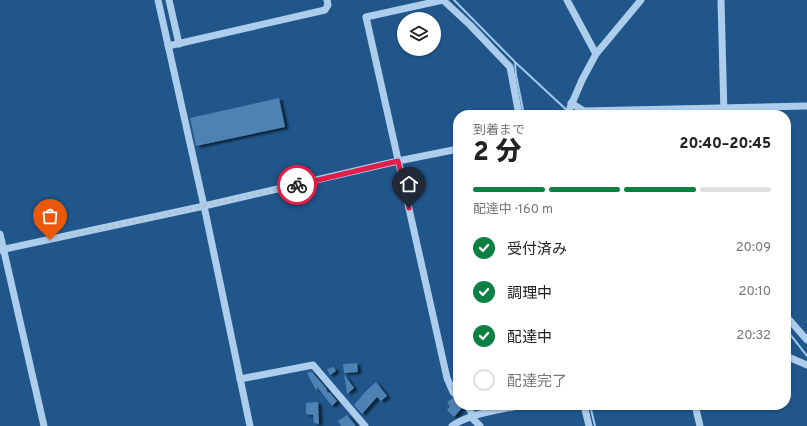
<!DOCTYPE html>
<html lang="ja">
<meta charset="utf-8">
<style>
:root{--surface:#fff;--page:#f2f2f2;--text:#222;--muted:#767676;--line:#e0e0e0;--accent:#0b8043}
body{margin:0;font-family:Overpass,"Noto Sans JP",sans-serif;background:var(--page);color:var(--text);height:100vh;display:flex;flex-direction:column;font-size:15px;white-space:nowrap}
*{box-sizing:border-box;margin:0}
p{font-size:13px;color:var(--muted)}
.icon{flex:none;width:22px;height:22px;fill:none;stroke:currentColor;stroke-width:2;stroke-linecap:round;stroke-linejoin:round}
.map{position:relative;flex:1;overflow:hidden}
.sheet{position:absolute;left:453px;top:110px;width:338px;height:300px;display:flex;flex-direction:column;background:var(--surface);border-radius:16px;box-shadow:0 1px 3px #0004}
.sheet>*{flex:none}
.buttons{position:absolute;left:397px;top:12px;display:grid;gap:8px}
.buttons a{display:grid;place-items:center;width:44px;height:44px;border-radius:50%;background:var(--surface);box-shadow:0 1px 3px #0004;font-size:20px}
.pin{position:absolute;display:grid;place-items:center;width:34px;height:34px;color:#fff;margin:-41px -17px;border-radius:50% 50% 50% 0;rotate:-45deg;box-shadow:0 0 4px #0007}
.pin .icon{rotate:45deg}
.courier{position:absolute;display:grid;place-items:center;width:40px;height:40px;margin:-20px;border:3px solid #e11d48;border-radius:50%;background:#fff;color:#222;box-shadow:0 1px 5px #0007}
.overview em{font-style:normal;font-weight:800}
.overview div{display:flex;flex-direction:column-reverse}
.overview{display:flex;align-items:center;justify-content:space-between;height:68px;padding:0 20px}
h1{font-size:26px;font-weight:800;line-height:30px}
.bar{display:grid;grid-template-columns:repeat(4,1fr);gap:6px 4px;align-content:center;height:48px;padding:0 20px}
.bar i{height:5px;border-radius:3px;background:var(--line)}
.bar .on{background:var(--accent)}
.bar p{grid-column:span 4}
ol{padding:0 20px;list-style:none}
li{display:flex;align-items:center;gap:12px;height:44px}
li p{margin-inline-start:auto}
li .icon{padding:4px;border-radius:50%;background:var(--accent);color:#fff;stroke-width:4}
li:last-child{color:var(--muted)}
li i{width:22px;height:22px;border:2px solid var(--line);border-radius:50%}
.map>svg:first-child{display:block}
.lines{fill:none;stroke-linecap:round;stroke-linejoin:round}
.stream{stroke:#a0c9ec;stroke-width:2}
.building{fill:#4d82b3;filter:url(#shadow)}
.minor{stroke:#accdeb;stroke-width:7}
.done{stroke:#b1c4d6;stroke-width:4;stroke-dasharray:0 7.2}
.route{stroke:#e11d48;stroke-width:5}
</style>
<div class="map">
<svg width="807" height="426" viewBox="0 0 807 426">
<defs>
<filter id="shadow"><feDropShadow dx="3.5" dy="2" stdDeviation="1" flood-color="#0009"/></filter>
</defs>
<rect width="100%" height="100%" fill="#20568a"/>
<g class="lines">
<g class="stream">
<path d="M 454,0 L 515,62 L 572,115"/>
<path d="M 515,63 L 516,75 L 524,115"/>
<path d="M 786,329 L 807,356"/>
<path d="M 590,405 L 595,426"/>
</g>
</g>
<g class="building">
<path d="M 279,98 L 285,127 L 196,146 L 190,118 Z"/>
<path d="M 357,363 L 358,372 L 344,373 L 343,364 Z"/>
<path d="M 334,367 L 336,371 L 330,375 L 327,369 Z"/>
<path d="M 312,372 L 326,388 L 328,393 L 329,392 L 337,401 L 332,406 L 317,387 L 317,392 L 307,373 Z"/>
<path d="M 344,374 L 354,388 L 347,394 Z"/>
<path d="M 376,382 L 387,396 L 381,401 L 377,397 L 362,414 L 354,405 L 367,390 Z"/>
<path d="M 452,398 L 462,408 L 454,417 L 447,410 L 450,406 L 447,403 Z"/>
<path d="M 318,402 L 319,424 L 314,423 L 313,415 L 306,414 L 306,403 Z"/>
<path d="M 347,415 L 356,426 L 341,426 L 338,421 Z"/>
</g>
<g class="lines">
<g class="minor">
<path d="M 158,0 L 204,206 L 250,426"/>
<path d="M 169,0 L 179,44"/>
<path d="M 443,0 L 366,17 L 447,378 L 453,392 L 458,397"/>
<path d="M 443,0 L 470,25 L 510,67 L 519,115"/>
<path d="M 567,0 L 596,54"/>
<path d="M 721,0 L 724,115"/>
<path d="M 168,46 L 325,10 L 328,5 L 327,0"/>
<path d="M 571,103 L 584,111 L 807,106"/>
<path d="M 567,115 L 582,80 L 596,54 L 641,0"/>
<path d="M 0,234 L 44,426"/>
<path d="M 0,250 L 204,206 L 398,161 L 458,149"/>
<path d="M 786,316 L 807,340"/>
<path d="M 786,356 L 807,365"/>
<path d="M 240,379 L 313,365 L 365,426"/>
<path d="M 466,405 L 469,408 L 473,416"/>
<path d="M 584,405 L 589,426"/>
<path d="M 695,405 L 700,426"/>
<path d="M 471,417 L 480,426"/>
<path d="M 452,426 C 470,413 501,410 522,405"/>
</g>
</g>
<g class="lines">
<path class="done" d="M 50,240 L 204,206 L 297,185"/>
<path class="route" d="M 297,185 L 398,161 L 409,208"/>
</g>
</svg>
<div class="buttons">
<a><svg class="icon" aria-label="layers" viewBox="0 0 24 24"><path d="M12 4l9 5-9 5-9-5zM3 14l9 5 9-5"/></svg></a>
</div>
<div class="pin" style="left:50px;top:240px;background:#ea580c"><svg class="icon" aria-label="bag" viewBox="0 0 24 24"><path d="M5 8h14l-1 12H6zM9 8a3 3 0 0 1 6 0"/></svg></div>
<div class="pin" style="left:409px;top:208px;background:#1f2937"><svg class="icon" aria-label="home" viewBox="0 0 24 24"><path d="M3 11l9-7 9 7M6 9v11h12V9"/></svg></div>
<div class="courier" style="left:297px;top:185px"><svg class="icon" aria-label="bike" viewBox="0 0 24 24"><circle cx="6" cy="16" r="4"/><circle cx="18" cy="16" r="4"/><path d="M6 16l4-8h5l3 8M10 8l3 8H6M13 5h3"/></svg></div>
<section class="sheet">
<div class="overview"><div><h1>2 分</h1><p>到着まで</p></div><em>20:40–20:45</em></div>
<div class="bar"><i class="on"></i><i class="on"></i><i class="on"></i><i></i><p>配達中 · 160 m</p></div>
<ol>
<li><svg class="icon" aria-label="check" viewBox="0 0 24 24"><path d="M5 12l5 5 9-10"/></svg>受付済み<p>20:09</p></li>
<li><svg class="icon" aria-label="check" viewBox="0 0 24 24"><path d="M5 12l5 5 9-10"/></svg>調理中<p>20:10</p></li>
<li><svg class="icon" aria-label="check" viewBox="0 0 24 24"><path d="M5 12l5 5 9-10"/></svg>配達中<p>20:32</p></li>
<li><i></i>配達完了</li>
</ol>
</section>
</div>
